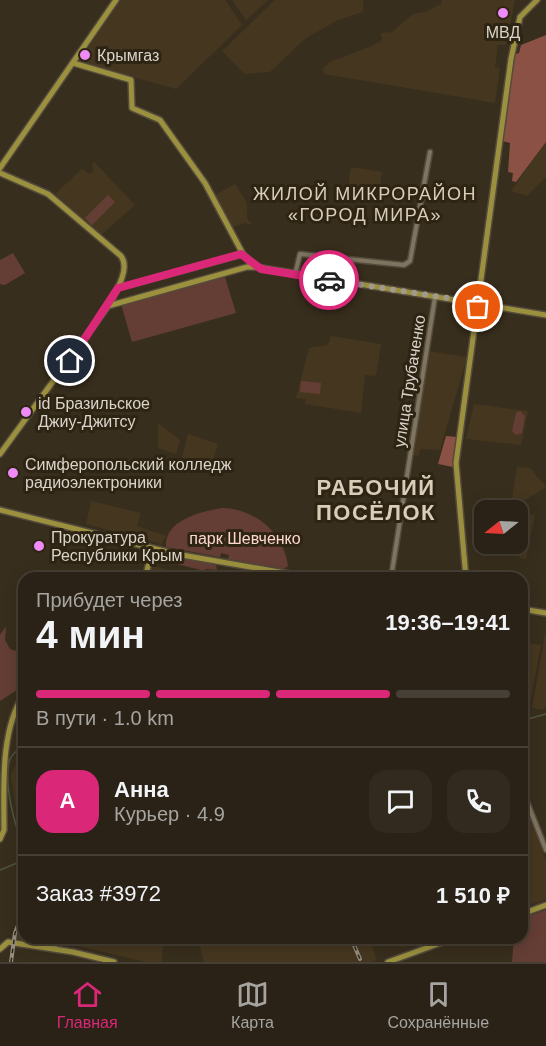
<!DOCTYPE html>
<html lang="ru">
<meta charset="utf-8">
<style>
:root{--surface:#2a2216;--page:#322a1f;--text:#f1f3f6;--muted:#a5a4a1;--line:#463f35;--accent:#db2777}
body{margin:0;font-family:Arial,sans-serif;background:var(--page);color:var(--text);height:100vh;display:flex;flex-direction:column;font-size:22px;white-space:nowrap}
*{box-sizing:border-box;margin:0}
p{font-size:20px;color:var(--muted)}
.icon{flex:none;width:33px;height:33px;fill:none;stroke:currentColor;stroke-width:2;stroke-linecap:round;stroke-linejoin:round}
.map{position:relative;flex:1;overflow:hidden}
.side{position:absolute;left:18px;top:572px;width:510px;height:372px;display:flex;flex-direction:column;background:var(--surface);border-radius:18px;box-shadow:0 3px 15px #0003,0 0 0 2px var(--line)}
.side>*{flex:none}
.needle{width:39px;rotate:252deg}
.fabs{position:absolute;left:474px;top:500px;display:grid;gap:12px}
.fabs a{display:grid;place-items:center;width:54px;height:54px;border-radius:12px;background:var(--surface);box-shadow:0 3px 15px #0003,0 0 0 2px var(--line);font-size:30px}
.pin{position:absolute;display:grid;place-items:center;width:51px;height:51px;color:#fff;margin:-26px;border:3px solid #fff;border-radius:50%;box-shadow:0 2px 6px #0007}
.courier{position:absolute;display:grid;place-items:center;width:60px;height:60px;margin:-30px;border:4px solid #db2777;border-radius:50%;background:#fff;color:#222;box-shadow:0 2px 8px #0007}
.headline em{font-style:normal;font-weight:600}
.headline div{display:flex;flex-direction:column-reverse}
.headline{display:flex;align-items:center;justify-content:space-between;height:102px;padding:0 18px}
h1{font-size:39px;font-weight:600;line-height:45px}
.bar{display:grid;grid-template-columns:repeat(4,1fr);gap:9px 6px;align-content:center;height:72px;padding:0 18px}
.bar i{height:8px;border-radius:4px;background:var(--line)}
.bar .active{background:var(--accent)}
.bar p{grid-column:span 4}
.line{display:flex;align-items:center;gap:15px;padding:0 18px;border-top:2px solid var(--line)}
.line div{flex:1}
.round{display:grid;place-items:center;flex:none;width:63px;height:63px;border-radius:18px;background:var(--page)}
.menu{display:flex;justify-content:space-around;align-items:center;height:84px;border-top:2px solid var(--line);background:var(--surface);font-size:16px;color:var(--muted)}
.menu a{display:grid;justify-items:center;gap:3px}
.menu .active{color:var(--accent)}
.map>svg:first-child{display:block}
.built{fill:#45371f}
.green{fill:#643e35}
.forest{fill:#8b5144}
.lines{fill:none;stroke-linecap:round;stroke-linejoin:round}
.stream{stroke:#50573d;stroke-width:1.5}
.minor-casing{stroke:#544b3d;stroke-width:7}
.major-casing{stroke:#544b3d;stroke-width:8}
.minor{stroke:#7f7460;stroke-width:4}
.major{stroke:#9b903e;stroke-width:5}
.rail-casing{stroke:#968e81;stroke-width:4}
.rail{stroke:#2e2413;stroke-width:1.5;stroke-dasharray:4.5;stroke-linecap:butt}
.done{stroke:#a29a8d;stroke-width:6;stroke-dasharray:0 10.8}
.route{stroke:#db2777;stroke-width:8}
.poi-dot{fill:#ef8bf6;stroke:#2e2413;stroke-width:2}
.labels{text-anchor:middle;stroke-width:6;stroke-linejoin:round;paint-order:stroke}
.poi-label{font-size:16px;fill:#dbd4ca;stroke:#2e2413;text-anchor:start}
.street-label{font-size:16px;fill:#dbd4ca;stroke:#2e2413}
.park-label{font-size:16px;fill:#fdd7cd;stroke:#2e2413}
.neighbourhood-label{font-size:18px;letter-spacing:1.5px;fill:#dacdb8;stroke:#2e2413}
.district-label{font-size:22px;font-weight:bold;letter-spacing:1.5px;fill:#dacdb8;stroke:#2e2413}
</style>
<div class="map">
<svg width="546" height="962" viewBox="0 0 546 962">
<rect width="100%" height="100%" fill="#382e1d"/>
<g class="built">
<path d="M 121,0 L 225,0 L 242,25 L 176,89 L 79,62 Z"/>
<path d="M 232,0 L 268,0 L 246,20 Z"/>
<path d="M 275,0 L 363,0 L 363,12 L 338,20 L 306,38 L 270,72 L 245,74 L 222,51 Z"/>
<path d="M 442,0 L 515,0 L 506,45 L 498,45 L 495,67 L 500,68 L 495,103 L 324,74 L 322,69 L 330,62 L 372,46 L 382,40 L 381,33 L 392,32 L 413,14 L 425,12 L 441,4 Z"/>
<path d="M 546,142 L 546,177 L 527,196 L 511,191 Z"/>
<path d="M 94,162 L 135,205 L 101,235 L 55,194 L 82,169 L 90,174 L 94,170 L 92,166 Z"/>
<path d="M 351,167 L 382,172 L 380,187 L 346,204 Z"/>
<path d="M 235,184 L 247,203 L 247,218 L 253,225 L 244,223 L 233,227 L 215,195 Z"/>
<path d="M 331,336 L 381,344 L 376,376 L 365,375 L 361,413 L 305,404 L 306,399 L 296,398 L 309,348 L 328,345 Z"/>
<path d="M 428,351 L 467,357 L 440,450 L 421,449 L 418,456 L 412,455 Z"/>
<path d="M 474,404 L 528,411 L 521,445 L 466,439 Z"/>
<path d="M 158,423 L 180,440 L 176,454 L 158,448 Z"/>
<path d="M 188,434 L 218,444 L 211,467 L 182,457 Z"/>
<path d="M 517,467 L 530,468 L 546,487 L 525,500 L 512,499 Z"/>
<path d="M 91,501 L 141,513 L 137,526 L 166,536 L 160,546 L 158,543 L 86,524 Z"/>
<path d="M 511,509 L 530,510 L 530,514 L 535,515 L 526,559 L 520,558 L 515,543 L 518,543 L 518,510 Z"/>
<path d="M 151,565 L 192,577 L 148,578 Z"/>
<path d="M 546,629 L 546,706 L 543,710 L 532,708 Z"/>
<path d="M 522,642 L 541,645 L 528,713 L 522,712 Z"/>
<path d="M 17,762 L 24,764 L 24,829 L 17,816 L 11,775 Z"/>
<path d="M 522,796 L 546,861 L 546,899 L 522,908 Z"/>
<path d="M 24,912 L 24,938 L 58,938 L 53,944 L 15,940 Z"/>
<path d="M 63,938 L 163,938 L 162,962 L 146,962 L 61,942 Z"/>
<path d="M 198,938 L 293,938 L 296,945 L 295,938 L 369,938 L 377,960 L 371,962 L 204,962 Z"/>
</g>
<g class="green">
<path d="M 108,195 L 115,202 L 92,225 L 85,218 Z"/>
<path d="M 13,253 L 25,273 L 5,285 L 0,284 L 0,260 Z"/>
<path d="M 225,277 L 236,313 L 132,342 L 121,304 Z"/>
<path d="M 301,381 L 321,383 L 320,394 L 300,392 Z"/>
<path d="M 520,411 L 525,416 L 522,433 L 516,435 L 512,431 L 516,413 Z"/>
<path d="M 223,508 C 255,509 284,533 288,566 L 284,569 L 228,559 L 229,555 L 221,553 L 220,557 L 166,547 C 164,519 204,511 223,508 Z"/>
<path d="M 178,557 L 216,565 L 217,570 L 206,569 L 204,571 L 177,564 Z"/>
<path d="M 6,626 L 5,640 L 10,649 L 15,651 L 17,648 L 18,652 L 24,653 L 20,688 L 0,701 L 0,635 Z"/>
<path d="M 546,910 L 546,962 L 512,962 L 514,938 L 522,938 L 522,918 Z"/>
</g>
<g class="forest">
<path d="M 546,35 L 546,142 L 516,182 L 512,181 L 513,173 L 508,172 L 510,143 L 502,141 L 513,55 L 519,53 L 521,45 Z"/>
<path d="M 446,436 L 457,437 L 453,467 L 438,464 Z"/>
</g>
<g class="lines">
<g class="stream">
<path d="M 522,717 L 528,719 L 546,714"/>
<path d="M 24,745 C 18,749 11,754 9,762 C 4,787 15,826 24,849"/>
<path d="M 0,870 L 22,861 L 24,855"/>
</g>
<g class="minor-casing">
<g id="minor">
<path d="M 295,275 L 300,254 L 404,265 L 410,261 L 430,152"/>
<path d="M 271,578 L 272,571"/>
<path d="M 391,578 L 435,297"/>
<path d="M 522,789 L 546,850"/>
<path d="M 54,948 L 59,938"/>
</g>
</g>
<g class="major-casing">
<g id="major">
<path d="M 73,63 L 131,80 L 132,108 L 160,120 L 205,183 L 243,254 L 256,267 L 546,315"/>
<path d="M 0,168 L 116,0"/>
<path d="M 0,173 L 48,194 L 121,256 C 131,269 115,293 108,306 L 0,454"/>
<path d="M 118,288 L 243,254"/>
<path d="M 108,306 L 247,267 L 256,267"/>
<path d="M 0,510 L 176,554 L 314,578"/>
<path d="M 145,578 L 150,559 L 161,552"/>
<path d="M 466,578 L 456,463 L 511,59 L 520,17 L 537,0"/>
<path d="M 522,609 L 546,613"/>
<path d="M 0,839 L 4,830 C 4,786 0,731 24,694"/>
<path d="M 522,914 L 546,905"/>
<path d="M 0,949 L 8,942 L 73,952 L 114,962"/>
<path d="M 388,962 L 454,938"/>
</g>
</g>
<use href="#minor" class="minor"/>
<use href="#major" class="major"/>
<g class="rail-casing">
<g id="rail">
<path d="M 351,938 L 360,959"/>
<path d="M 11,962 L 15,933 L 24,910"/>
</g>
</g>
<use href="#rail" class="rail"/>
</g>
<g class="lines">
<path class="done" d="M 329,280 L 474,302 L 478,303 L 478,307"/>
<path class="route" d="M 70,361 L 118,288 L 241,254 L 261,269 L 329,280"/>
</g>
<g class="poi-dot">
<circle cx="503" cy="13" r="6"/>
<circle cx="85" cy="55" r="6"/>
<circle cx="26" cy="412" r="6"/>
<circle cx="13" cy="473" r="6"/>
<circle cx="39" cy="546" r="6"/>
</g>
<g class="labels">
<g class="poi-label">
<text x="503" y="38" text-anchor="middle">МВД</text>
<text x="97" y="61">Крымгаз</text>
<text x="38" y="409">id Бразильское<tspan x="38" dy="18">Джиу-Джитсу</tspan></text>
<text x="25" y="470">Симферопольский колледж<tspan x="25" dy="18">радиоэлектроники</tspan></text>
<text x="51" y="543">Прокуратура<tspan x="51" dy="18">Республики Крым</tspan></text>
</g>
<g class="street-label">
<text transform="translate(409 381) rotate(-81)" y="6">улица Трубаченко</text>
</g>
<g class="park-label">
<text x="245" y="544">парк Шевченко</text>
</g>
<g class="neighbourhood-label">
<text x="365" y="200">ЖИЛОЙ МИКРОРАЙОН<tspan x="365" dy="21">«ГОРОД МИРА»</tspan></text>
</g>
<g class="district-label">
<text x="376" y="495">РАБОЧИЙ<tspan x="376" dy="25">ПОСЁЛОК</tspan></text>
</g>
</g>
</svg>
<div class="fabs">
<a><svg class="needle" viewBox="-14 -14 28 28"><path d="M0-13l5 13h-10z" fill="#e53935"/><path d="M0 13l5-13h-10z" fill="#a5a4a1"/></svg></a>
</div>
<div class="pin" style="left:478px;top:307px;background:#ea580c"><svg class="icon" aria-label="bag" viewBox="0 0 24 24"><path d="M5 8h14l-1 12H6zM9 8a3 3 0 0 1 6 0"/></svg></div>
<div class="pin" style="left:70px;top:361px;background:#1f2937"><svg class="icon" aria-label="home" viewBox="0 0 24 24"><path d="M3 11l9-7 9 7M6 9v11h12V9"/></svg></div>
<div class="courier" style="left:329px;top:280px"><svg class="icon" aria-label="car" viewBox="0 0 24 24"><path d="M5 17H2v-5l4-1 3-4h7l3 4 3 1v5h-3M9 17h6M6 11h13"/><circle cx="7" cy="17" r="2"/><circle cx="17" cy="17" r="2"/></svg></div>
<section class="side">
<div class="headline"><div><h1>4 мин</h1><p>Прибудет через</p></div><em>19:36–19:41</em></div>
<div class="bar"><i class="active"></i><i class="active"></i><i class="active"></i><i></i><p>В пути · 1.0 km</p></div>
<div class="line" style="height:108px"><b class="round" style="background:var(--accent);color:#fff">А</b><div><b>Анна</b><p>Курьер · 4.9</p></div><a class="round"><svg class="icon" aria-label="chat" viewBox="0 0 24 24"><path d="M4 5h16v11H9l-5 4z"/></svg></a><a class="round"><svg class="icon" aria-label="phone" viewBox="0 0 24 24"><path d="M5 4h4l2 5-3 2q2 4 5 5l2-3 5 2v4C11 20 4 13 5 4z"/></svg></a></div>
<div class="line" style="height:78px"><div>Заказ #3972</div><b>1 510 ₽</b></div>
</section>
</div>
<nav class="menu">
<a class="active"><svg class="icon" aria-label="home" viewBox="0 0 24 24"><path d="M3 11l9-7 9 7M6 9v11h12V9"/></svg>Главная</a>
<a><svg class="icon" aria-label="map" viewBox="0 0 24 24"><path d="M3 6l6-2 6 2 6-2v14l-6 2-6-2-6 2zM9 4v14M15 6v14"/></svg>Карта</a>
<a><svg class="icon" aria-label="saved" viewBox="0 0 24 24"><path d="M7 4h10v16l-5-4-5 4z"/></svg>Сохранённые</a>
</nav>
